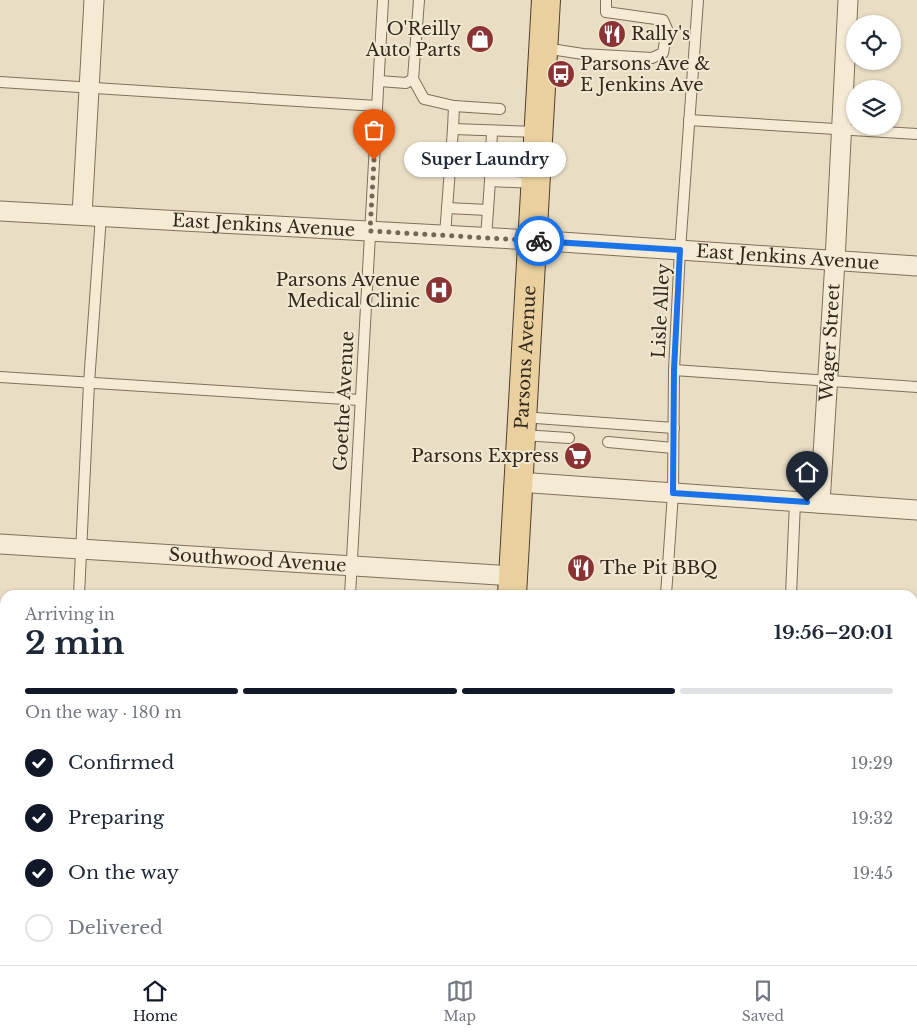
<!DOCTYPE html>
<meta charset="utf-8">
<style>
:root{--surface:#fff;--page:#f2f2f3;--text:#1f2937;--muted:#747a83;--line:#e0e1e3;--accent:#111827}
body{margin:0;font-family:"Libre Baskerville",serif;background:var(--page);color:var(--text);height:100vh;display:flex;flex-direction:column;font-size:19px;white-space:nowrap}
*{box-sizing:border-box;margin:0}
p{font-size:16px;color:var(--muted)}
.icon{flex:none;width:28px;height:28px;fill:none;stroke:currentColor;stroke-width:2;stroke-linecap:round;stroke-linejoin:round}
.map{position:relative;flex:1;overflow:hidden}
.side{position:absolute;left:0px;top:590px;width:918px;height:375px;display:flex;flex-direction:column;background:var(--surface);border-radius:15px 15px 0 0;box-shadow:0 1px 4px #0004}
.side>*{flex:none}
.tools{position:absolute;left:846px;top:15px;display:grid;gap:10px}
.tools a{display:grid;place-items:center;width:55px;height:55px;border-radius:50%;background:var(--surface);box-shadow:0 1px 4px #0004;font-size:25px}
.pin{position:absolute;display:grid;place-items:center;width:42px;height:42px;color:#fff;margin:-51px -21px;border-radius:50% 50% 50% 0;rotate:-45deg;box-shadow:0 0 5px #0007}
.pin .icon{rotate:45deg}
.courier{position:absolute;display:grid;place-items:center;width:50px;height:50px;margin:-25px;border:4px solid #1a73e8;border-radius:50%;background:#fff;color:#222;box-shadow:0 1px 6px #0007}
.bubble{position:absolute;height:35px;border-radius:18px;background:var(--surface);box-shadow:0 1px 4px #0004;font-size:16px;font-weight:700;line-height:35px;text-align:center}
.summary em{font-style:normal;font-weight:700}
.summary div{display:flex;flex-direction:column-reverse}
.summary{display:flex;align-items:center;justify-content:space-between;height:85px;padding:0 25px}
h1{font-size:32px;font-weight:700;line-height:38px}
.bar{display:grid;grid-template-columns:repeat(4,1fr);gap:8px 5px;align-content:center;height:60px;padding:0 25px}
.bar i{height:6px;border-radius:4px;background:var(--line)}
.bar .active{background:var(--accent)}
.bar p{grid-column:span 4}
ol{padding:0 25px;list-style:none}
li{display:flex;align-items:center;gap:15px;height:55px}
li p{margin-inline-start:auto}
li .icon{padding:5px;border-radius:50%;background:var(--accent);color:#fff;stroke-width:4}
li:last-child{color:var(--muted)}
li i{width:28px;height:28px;border:2px solid var(--line);border-radius:50%}
.tab-bar{display:flex;justify-content:space-around;align-items:center;height:70px;border-top:1px solid var(--line);background:var(--surface);font-size:14px;color:var(--muted)}
.tab-bar a{display:grid;justify-items:center;gap:2px}
.tab-bar .active{color:var(--accent)}
.map>svg:first-child{display:block}
.lines{fill:none;stroke-linecap:round;stroke-linejoin:round}
.lane-casing{stroke:#816f5c;stroke-width:12}
.street-casing{stroke:#816f5c;stroke-width:21}
.primary-casing{stroke:#503e30;stroke-width:30}
.lane{stroke:#f5ebd5;stroke-width:10}
.street{stroke:#f5ebd5;stroke-width:19}
.primary{stroke:#e9d09e;stroke-width:28}
.done{stroke:#736758;stroke-width:5;stroke-dasharray:0 9}
.route{stroke:#1a73e8;stroke-width:6}
.labels{text-anchor:middle;stroke-width:4;stroke-linejoin:round;paint-order:stroke}
.poi-label{font-size:18px;fill:#33281e;stroke:#f1e8d2;text-anchor:end}
.street-label{font-size:18px;fill:#33281e;stroke:#f1e8d2}
</style>
<div class="map">
<svg width="917" height="965" viewBox="0 0 917 965">
<rect width="100%" height="100%" fill="#e9ddc3"/>
<g class="lines">
<g class="lane-casing">
<g id="lane">
<path d="M 544,48 L 583,54 L 652,58 L 663,53 L 667,29 L 663,20 L 606,12 L 606,0"/>
<path d="M 413,79 L 424,99 L 454,106 L 500,109"/>
<path d="M 379,81 L 406,83 L 413,79 L 419,0"/>
<path d="M 0,82 L 377,106"/>
<path d="M 454,106 L 453,129 L 537,132"/>
<path d="M 689,120 L 917,134"/>
<path d="M 492,131 L 490,181 L 534,183"/>
<path d="M 447,208 L 488,210"/>
<path d="M 445,235 L 453,129"/>
<path d="M 486,238 L 490,181"/>
<path d="M 674,370 L 917,387"/>
<path d="M 0,377 L 360,400"/>
<path d="M 522,417 L 674,428"/>
<path d="M 522,435 L 569,438"/>
<path d="M 608,442 L 673,448"/>
<path d="M 79,595 L 89,383 L 101,216"/>
<path d="M 350,595 L 383,0"/>
<path d="M 666,595 L 673,493 L 674,370 L 680,250 L 698,0"/>
<path d="M 791,595 L 795,502"/>
<path d="M 912,667 L 917,668"/>
<path d="M 0,699 L 5,699"/>
<path d="M 912,959 L 917,959"/>
<path d="M 329,965 L 329,960"/>
<path d="M 618,965 L 618,960"/>
<path d="M 644,965 L 644,960"/>
</g>
</g>
<g class="street-casing">
<g id="street">
<path id="s1" d="M 0,211 L 532,240 L 917,266"/>
<path d="M 82,215 L 94,0"/>
<path d="M 518,482 L 917,510"/>
<path id="s2" d="M 820,503 L 835,261 L 848,0"/>
<path id="s3" d="M 0,544 L 513,576"/>
<path d="M 912,825 L 917,826"/>
<path d="M 0,864 L 5,864"/>
<path d="M 41,965 L 41,960"/>
</g>
</g>
<g class="primary-casing">
<g id="primary">
<path id="s4" d="M 512,595 L 546,0"/>
<path d="M 491,965 L 491,960"/>
</g>
</g>
<use href="#lane" class="lane"/>
<use href="#street" class="street"/>
<use href="#primary" class="primary"/>
</g>
<g class="lines">
<path class="done" d="M 374,160 L 370,231 L 539,241"/>
<path class="route" d="M 539,241 L 680,250 L 674,370 L 673,493 L 807,502"/>
</g>
<defs>
<g id="restaurant-disc" transform="scale(1.4375)"><circle r="9.5" fill="#8a3234" stroke="#f1e8d2"/><path d="M-5-6h1v4h1v-4h1v4h1v-4h1v5L-1.5 .5V6h-2V.5L-5-1ZM5-6V6H3V1.5H1.5Q1.5-4 5-6Z" fill="#fff"/></g>
<g id="shop-disc" transform="scale(1.4375)"><circle r="9.5" fill="#8a3234" stroke="#f1e8d2"/><path d="M-5-2.5h2.3a2.7 3.5 0 0 1 5.4 0H5L5.5 6h-11ZM-1.5-2.5h3a1.5 2.3 0 0 0-3 0Z" fill="#fff"/></g>
<g id="bus-disc" transform="scale(1.4375)"><circle r="9.5" fill="#8a3234" stroke="#f1e8d2"/><path d="M-5-6H5V4H4V6H2V4H-2V6H-4V4H-5ZM-3.5-4V0h7V-4ZM-3.5 1.2v1.5H-2V1.2ZM2 1.2v1.5H3.5V1.2Z" fill="#fff"/></g>
<g id="hospital-disc" transform="scale(1.4375)"><circle r="9.5" fill="#8a3234" stroke="#f1e8d2"/><path d="M-5-5h3v3.5h4V-5h3V5h-3V1.5h-4V5h-3Z" fill="#fff"/></g>
<g id="supermarket-disc" transform="scale(1.4375)"><circle r="9.5" fill="#8a3234" stroke="#f1e8d2"/><path d="M-6-5.5h2.5l.6 2H6L4.5 2H-2.5L-4.4-4H-6ZM-1.5 3.2a1.3 1.3 0 1 0 .1 0ZM3 3.2a1.3 1.3 0 1 0 .1 0Z" fill="#fff"/></g>
</defs>
<g fill-rule="evenodd">
<use href="#restaurant-disc" x="612" y="34"/>
<use href="#shop-disc" x="480" y="39"/>
<use href="#bus-disc" x="561" y="74"/>
<use href="#hospital-disc" x="439" y="290"/>
<use href="#supermarket-disc" x="578" y="456"/>
<use href="#restaurant-disc" x="581" y="568"/>
</g>
<g class="labels">
<g class="poi-label">
<text x="461" y="35">O'Reilly<tspan x="461" dy="21">Auto Parts</tspan></text>
<text x="631" y="40" text-anchor="start">Rally's</text>
<text x="580" y="70" text-anchor="start">Parsons Ave &amp;<tspan x="580" dy="21">E Jenkins Ave</tspan></text>
<text x="420" y="286">Parsons Avenue<tspan x="420" dy="21">Medical Clinic</tspan></text>
<text x="559" y="462">Parsons Express</text>
<text x="600" y="574" text-anchor="start">The Pit BBQ</text>
</g>
<g class="street-label">
<text dy="6" stroke="none"><textPath href="#s1" startOffset="264">East Jenkins Avenue</textPath></text>
<text dy="6" stroke="none"><textPath href="#s1" startOffset="789">East Jenkins Avenue</textPath></text>
<text transform="translate(661 311) rotate(-87)" y="6">Lisle Alley</text>
<text dy="6" stroke="none"><textPath href="#s2" startOffset="161">Wager Street</textPath></text>
<text dy="6" stroke="none"><textPath href="#s4" startOffset="238">Parsons Avenue</textPath></text>
<text transform="translate(344 401) rotate(-87)" y="6">Goethe Avenue</text>
<text dy="6" stroke="none"><textPath href="#s3" startOffset="258">Southwood Avenue</textPath></text>
</g>
</g>
</svg>
<div class="tools">
<a><svg class="icon" aria-label="locate" viewBox="0 0 24 24"><circle cx="12" cy="12" r="6"/><path d="M12 2v4M12 18v4M2 12h4M18 12h4"/></svg></a>
<a><svg class="icon" aria-label="layers" viewBox="0 0 24 24"><path d="M12 4l9 5-9 5-9-5zM3 14l9 5 9-5"/></svg></a>
</div>
<div class="pin" style="left:374px;top:160px;background:#ea580c"><svg class="icon" aria-label="bag" viewBox="0 0 24 24"><path d="M5 8h14l-1 12H6zM9 8a3 3 0 0 1 6 0"/></svg></div>
<div class="pin" style="left:807px;top:502px;background:#1f2937"><svg class="icon" aria-label="home" viewBox="0 0 24 24"><path d="M3 11l9-7 9 7M6 9v11h12V9"/></svg></div>
<div class="courier" style="left:539px;top:241px"><svg class="icon" aria-label="bike" viewBox="0 0 24 24"><circle cx="6" cy="16" r="4"/><circle cx="18" cy="16" r="4"/><path d="M6 16l4-8h5l3 8M10 8l3 8H6M13 5h3"/></svg></div>
<div class="bubble" style="left:404px;top:142px;width:162px">Super Laundry</div>
<section class="side">
<div class="summary"><div><h1>2 min</h1><p>Arriving in</p></div><em>19:56–20:01</em></div>
<div class="bar"><i class="active"></i><i class="active"></i><i class="active"></i><i></i><p>On the way · 180 m</p></div>
<ol>
<li><svg class="icon" aria-label="check" viewBox="0 0 24 24"><path d="M5 12l5 5 9-10"/></svg>Confirmed<p>19:29</p></li>
<li><svg class="icon" aria-label="check" viewBox="0 0 24 24"><path d="M5 12l5 5 9-10"/></svg>Preparing<p>19:32</p></li>
<li><svg class="icon" aria-label="check" viewBox="0 0 24 24"><path d="M5 12l5 5 9-10"/></svg>On the way<p>19:45</p></li>
<li><i></i>Delivered</li>
</ol>
</section>
</div>
<nav class="tab-bar">
<a class="active"><svg class="icon" aria-label="home" viewBox="0 0 24 24"><path d="M3 11l9-7 9 7M6 9v11h12V9"/></svg>Home</a>
<a><svg class="icon" aria-label="map" viewBox="0 0 24 24"><path d="M3 6l6-2 6 2 6-2v14l-6 2-6-2-6 2zM9 4v14M15 6v14"/></svg>Map</a>
<a><svg class="icon" aria-label="saved" viewBox="0 0 24 24"><path d="M7 4h10v16l-5-4-5 4z"/></svg>Saved</a>
</nav>
